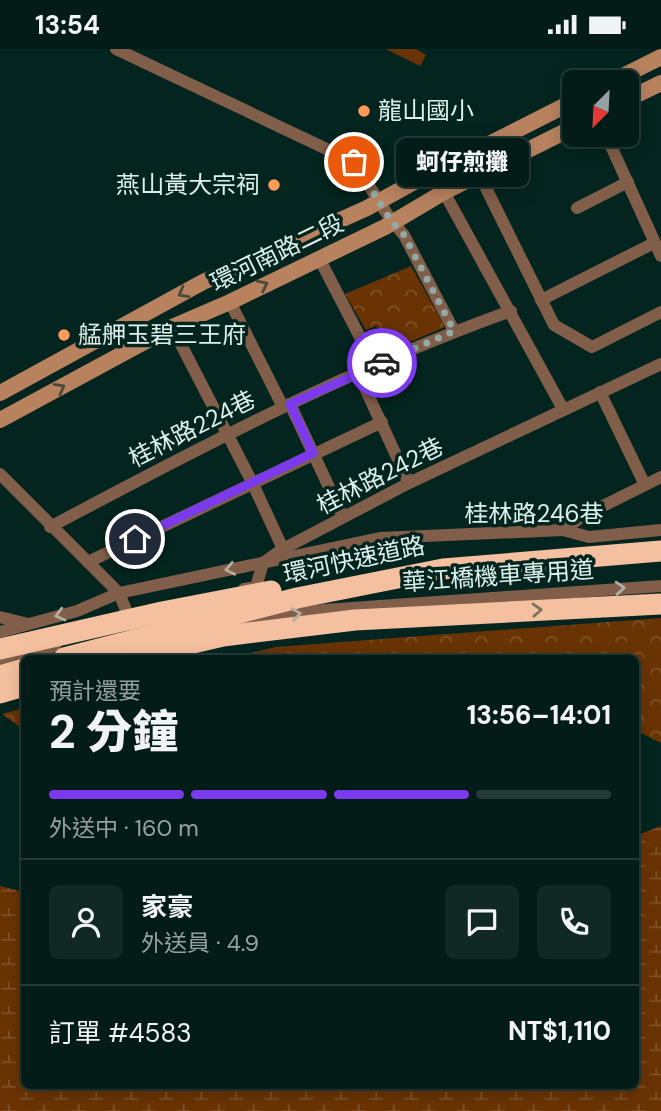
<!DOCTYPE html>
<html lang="zh-TW">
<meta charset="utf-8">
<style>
:root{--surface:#031c17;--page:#112924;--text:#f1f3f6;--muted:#97a1a1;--line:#243a36;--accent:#7c3aed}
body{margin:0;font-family:"DM Sans","Noto Sans TC",sans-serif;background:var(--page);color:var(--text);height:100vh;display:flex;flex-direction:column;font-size:26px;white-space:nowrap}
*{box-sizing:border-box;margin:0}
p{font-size:23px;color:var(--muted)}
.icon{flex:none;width:38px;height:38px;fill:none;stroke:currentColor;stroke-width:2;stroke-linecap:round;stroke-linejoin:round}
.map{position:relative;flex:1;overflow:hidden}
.panel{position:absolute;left:21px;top:606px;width:618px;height:434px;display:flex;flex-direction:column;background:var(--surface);border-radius:10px;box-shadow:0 4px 18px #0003,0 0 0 2px var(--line)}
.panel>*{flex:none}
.needle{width:46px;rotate:204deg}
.controls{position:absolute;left:562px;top:21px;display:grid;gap:14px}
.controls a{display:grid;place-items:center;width:77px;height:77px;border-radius:10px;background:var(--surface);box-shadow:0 4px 18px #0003,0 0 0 2px var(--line);font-size:35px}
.pin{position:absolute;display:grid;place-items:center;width:60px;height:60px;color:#fff;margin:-30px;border:4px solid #fff;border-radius:50%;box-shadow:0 2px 7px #0007}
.courier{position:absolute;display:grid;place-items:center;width:70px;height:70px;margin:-35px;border:5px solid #7c3aed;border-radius:50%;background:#fff;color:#222;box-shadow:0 2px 9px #0007}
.bubble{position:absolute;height:49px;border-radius:10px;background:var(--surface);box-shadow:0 4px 18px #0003,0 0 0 2px var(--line);font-size:23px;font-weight:800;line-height:49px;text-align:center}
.head em{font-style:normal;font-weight:800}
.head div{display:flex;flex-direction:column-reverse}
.head{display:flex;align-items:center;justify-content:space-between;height:119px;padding:0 28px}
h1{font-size:46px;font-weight:800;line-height:52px}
.bar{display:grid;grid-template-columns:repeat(4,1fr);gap:10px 7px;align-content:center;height:84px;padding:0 28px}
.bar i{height:9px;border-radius:5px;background:var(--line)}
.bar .current{background:var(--accent)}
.bar p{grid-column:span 4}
.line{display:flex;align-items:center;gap:18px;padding:0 28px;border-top:2px solid var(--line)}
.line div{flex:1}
.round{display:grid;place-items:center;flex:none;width:74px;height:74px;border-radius:10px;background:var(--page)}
.status{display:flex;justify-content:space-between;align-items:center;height:49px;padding:0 35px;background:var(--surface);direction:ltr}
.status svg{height:19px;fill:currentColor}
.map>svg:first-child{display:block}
.green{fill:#6a3304}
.wetland{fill:url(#wetland-marsh)}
.park{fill:url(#park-crowns)}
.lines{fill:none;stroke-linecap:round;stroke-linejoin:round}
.street{stroke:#805e49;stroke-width:12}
.secondary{stroke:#b8825f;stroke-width:16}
.highway{stroke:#f4c0a0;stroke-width:21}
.highway-bridge{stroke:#f4c0a0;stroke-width:21}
.oneway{stroke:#4c4a39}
.oneway2{stroke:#b4aea2}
.oneway3{stroke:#7c7260}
.done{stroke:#92a9a4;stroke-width:7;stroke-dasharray:0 12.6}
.route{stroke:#7c3aed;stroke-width:9}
.poi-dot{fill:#fe9b58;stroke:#04251f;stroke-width:2.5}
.labels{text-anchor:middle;stroke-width:7;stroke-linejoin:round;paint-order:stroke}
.poi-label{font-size:24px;fill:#def0eb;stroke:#04251f;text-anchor:start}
.street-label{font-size:24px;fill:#def0eb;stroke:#04251f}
</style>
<div class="status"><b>13:54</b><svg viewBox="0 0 49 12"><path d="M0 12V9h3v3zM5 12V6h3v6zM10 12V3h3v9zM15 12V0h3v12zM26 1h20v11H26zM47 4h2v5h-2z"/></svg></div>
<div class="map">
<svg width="661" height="1062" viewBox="0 0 661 1062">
<defs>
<pattern id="wetland-marsh" width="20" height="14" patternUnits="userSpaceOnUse" patternTransform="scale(1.75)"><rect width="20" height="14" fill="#6a3304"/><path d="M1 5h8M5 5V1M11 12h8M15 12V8" fill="none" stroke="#7f5129"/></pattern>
<pattern id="park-crowns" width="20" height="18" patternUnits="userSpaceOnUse" patternTransform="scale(1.75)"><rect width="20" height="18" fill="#6a3304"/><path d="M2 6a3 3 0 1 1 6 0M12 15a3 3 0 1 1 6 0" fill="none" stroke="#7f5129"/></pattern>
</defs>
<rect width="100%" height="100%" fill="#04251f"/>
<path class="green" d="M 386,0 L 416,0 L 426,6 L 420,17 Z"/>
<path class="wetland" d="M 661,777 L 661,1062 L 0,1062 L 0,837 L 24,843 L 24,1036 L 635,1036 L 635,787 Z"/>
<g class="park">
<path d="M 411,217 L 445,278 L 393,300 L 376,277 L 366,281 L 345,245 Z"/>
<path d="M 661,569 L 661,694 L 635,681 L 635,609 L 229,609 L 276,598 Z"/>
<path d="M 24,659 L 24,681 L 2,665 Z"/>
</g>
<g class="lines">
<g class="street">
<path d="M 116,0 L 354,113 C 371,137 383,164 404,186 L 454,282"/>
<path d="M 606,86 L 661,207"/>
<path d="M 479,125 L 554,276 L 592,298 L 661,263"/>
<path d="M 444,143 L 563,360"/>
<path d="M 577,159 L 628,133"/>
<path d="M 319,209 L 375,317"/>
<path d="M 541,251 L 654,194"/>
<path d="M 230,253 L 283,358"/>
<path d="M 172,278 L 252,433 L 283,500"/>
<path d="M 358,324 L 409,434"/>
<path d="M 600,343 L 645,436"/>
<path d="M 290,355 L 343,468"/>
<path d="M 0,425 L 119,544 L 132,576"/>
<path d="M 50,478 C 200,398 351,319 511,262"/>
<path d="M 563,481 L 583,467 L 661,428"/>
<path d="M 88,513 L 382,373"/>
<path d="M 244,540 L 256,538 L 263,514 L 283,500 L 409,434 L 661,315"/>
<path d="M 0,568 L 28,575"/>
<path d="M 239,573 L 324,561 L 661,537"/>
<path d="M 0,583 L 77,562 L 119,544 L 380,489 L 563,481 L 589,488 L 661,481"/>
<path d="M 0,613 L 55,597"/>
</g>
<g class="secondary">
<path d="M 611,33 L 661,8"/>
<path d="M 626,51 L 661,34"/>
<path d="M 0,344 L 203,233 L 367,159 L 416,132 L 574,52"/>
<path d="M 0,371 L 172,278 L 230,253 L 385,178 L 444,143 L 574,78"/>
</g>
<g class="highway">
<path d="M 0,627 L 24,620"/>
<path d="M 0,644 L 24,637"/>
</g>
<g class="highway-bridge">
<path d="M 0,600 L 162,563 L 271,542"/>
<path d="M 64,609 L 297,549 L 443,520 L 661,502"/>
<path d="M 129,609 L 223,587 L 355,571 L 661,555"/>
</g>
</g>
<defs><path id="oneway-chevron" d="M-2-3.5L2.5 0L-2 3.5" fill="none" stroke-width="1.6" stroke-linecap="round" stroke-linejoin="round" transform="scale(1.75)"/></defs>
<g class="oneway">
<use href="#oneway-chevron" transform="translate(263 236) rotate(-26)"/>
<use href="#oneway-chevron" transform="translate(183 244) rotate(151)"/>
<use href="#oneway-chevron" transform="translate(60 339) rotate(-29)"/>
</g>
<g class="oneway2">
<use href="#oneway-chevron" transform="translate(230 520) rotate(169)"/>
<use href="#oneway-chevron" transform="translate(620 539) rotate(-4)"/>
<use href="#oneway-chevron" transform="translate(296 565) rotate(-8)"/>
<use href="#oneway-chevron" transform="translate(60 566) rotate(165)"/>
</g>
<use class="oneway3" href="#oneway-chevron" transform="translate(537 561) rotate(-3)"/>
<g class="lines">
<path class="done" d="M 354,113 L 392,173 L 404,186 L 454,282 L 382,314"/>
<path class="route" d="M 135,490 L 313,404 L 290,355 L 382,314"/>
</g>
<g class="poi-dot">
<circle cx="364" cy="62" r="7"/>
<circle cx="274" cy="136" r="7"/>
<circle cx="64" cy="286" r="7"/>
</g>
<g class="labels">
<g class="poi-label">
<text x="378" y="70">龍山國小</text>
<text x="260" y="144" text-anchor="end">燕山黃大宗祠</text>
<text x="78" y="294">艋舺玉碧三王府</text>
</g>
<g class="street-label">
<text transform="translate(277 204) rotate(-26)" y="8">環河南路二段</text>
<text transform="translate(192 380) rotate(-27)" y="8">桂林路224巷</text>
<text transform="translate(380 427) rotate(-27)" y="8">桂林路242巷</text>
<text x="534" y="473">桂林路246巷</text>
<text transform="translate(354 511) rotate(-12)" y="8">環河快速道路</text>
<text transform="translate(498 527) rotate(-4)" y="8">華江橋機車專用道</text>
</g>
</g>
</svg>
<div class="controls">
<a><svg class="needle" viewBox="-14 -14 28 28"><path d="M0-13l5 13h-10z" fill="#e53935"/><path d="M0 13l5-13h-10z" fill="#97a1a1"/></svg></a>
</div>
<div class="pin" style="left:354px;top:113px;background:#ea580c"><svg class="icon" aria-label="bag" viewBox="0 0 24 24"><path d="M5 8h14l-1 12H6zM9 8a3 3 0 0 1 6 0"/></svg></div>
<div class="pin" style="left:135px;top:490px;background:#1f2937"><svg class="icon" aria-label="home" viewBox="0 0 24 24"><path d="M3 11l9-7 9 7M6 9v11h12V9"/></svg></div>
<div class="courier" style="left:382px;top:314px"><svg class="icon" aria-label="car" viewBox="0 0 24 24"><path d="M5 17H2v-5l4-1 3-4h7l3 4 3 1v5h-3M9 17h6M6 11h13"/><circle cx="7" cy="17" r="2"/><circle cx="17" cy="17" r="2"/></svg></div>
<div class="bubble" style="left:396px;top:89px;width:133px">蚵仔煎攤</div>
<section class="panel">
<div class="head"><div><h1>2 分鐘</h1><p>預計還要</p></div><em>13:56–14:01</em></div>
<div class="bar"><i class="current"></i><i class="current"></i><i class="current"></i><i></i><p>外送中 · 160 m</p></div>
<div class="line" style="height:126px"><a class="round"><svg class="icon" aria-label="person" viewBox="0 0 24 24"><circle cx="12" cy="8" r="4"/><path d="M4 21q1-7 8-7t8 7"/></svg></a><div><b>家豪</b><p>外送員 · 4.9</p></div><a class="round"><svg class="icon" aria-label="chat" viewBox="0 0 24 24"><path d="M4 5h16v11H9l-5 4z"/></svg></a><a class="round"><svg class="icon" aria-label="phone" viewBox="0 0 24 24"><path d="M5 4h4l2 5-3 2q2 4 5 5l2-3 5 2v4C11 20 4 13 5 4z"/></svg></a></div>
<div class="line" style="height:91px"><div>訂單 #4583</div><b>NT$1,110</b></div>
</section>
</div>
